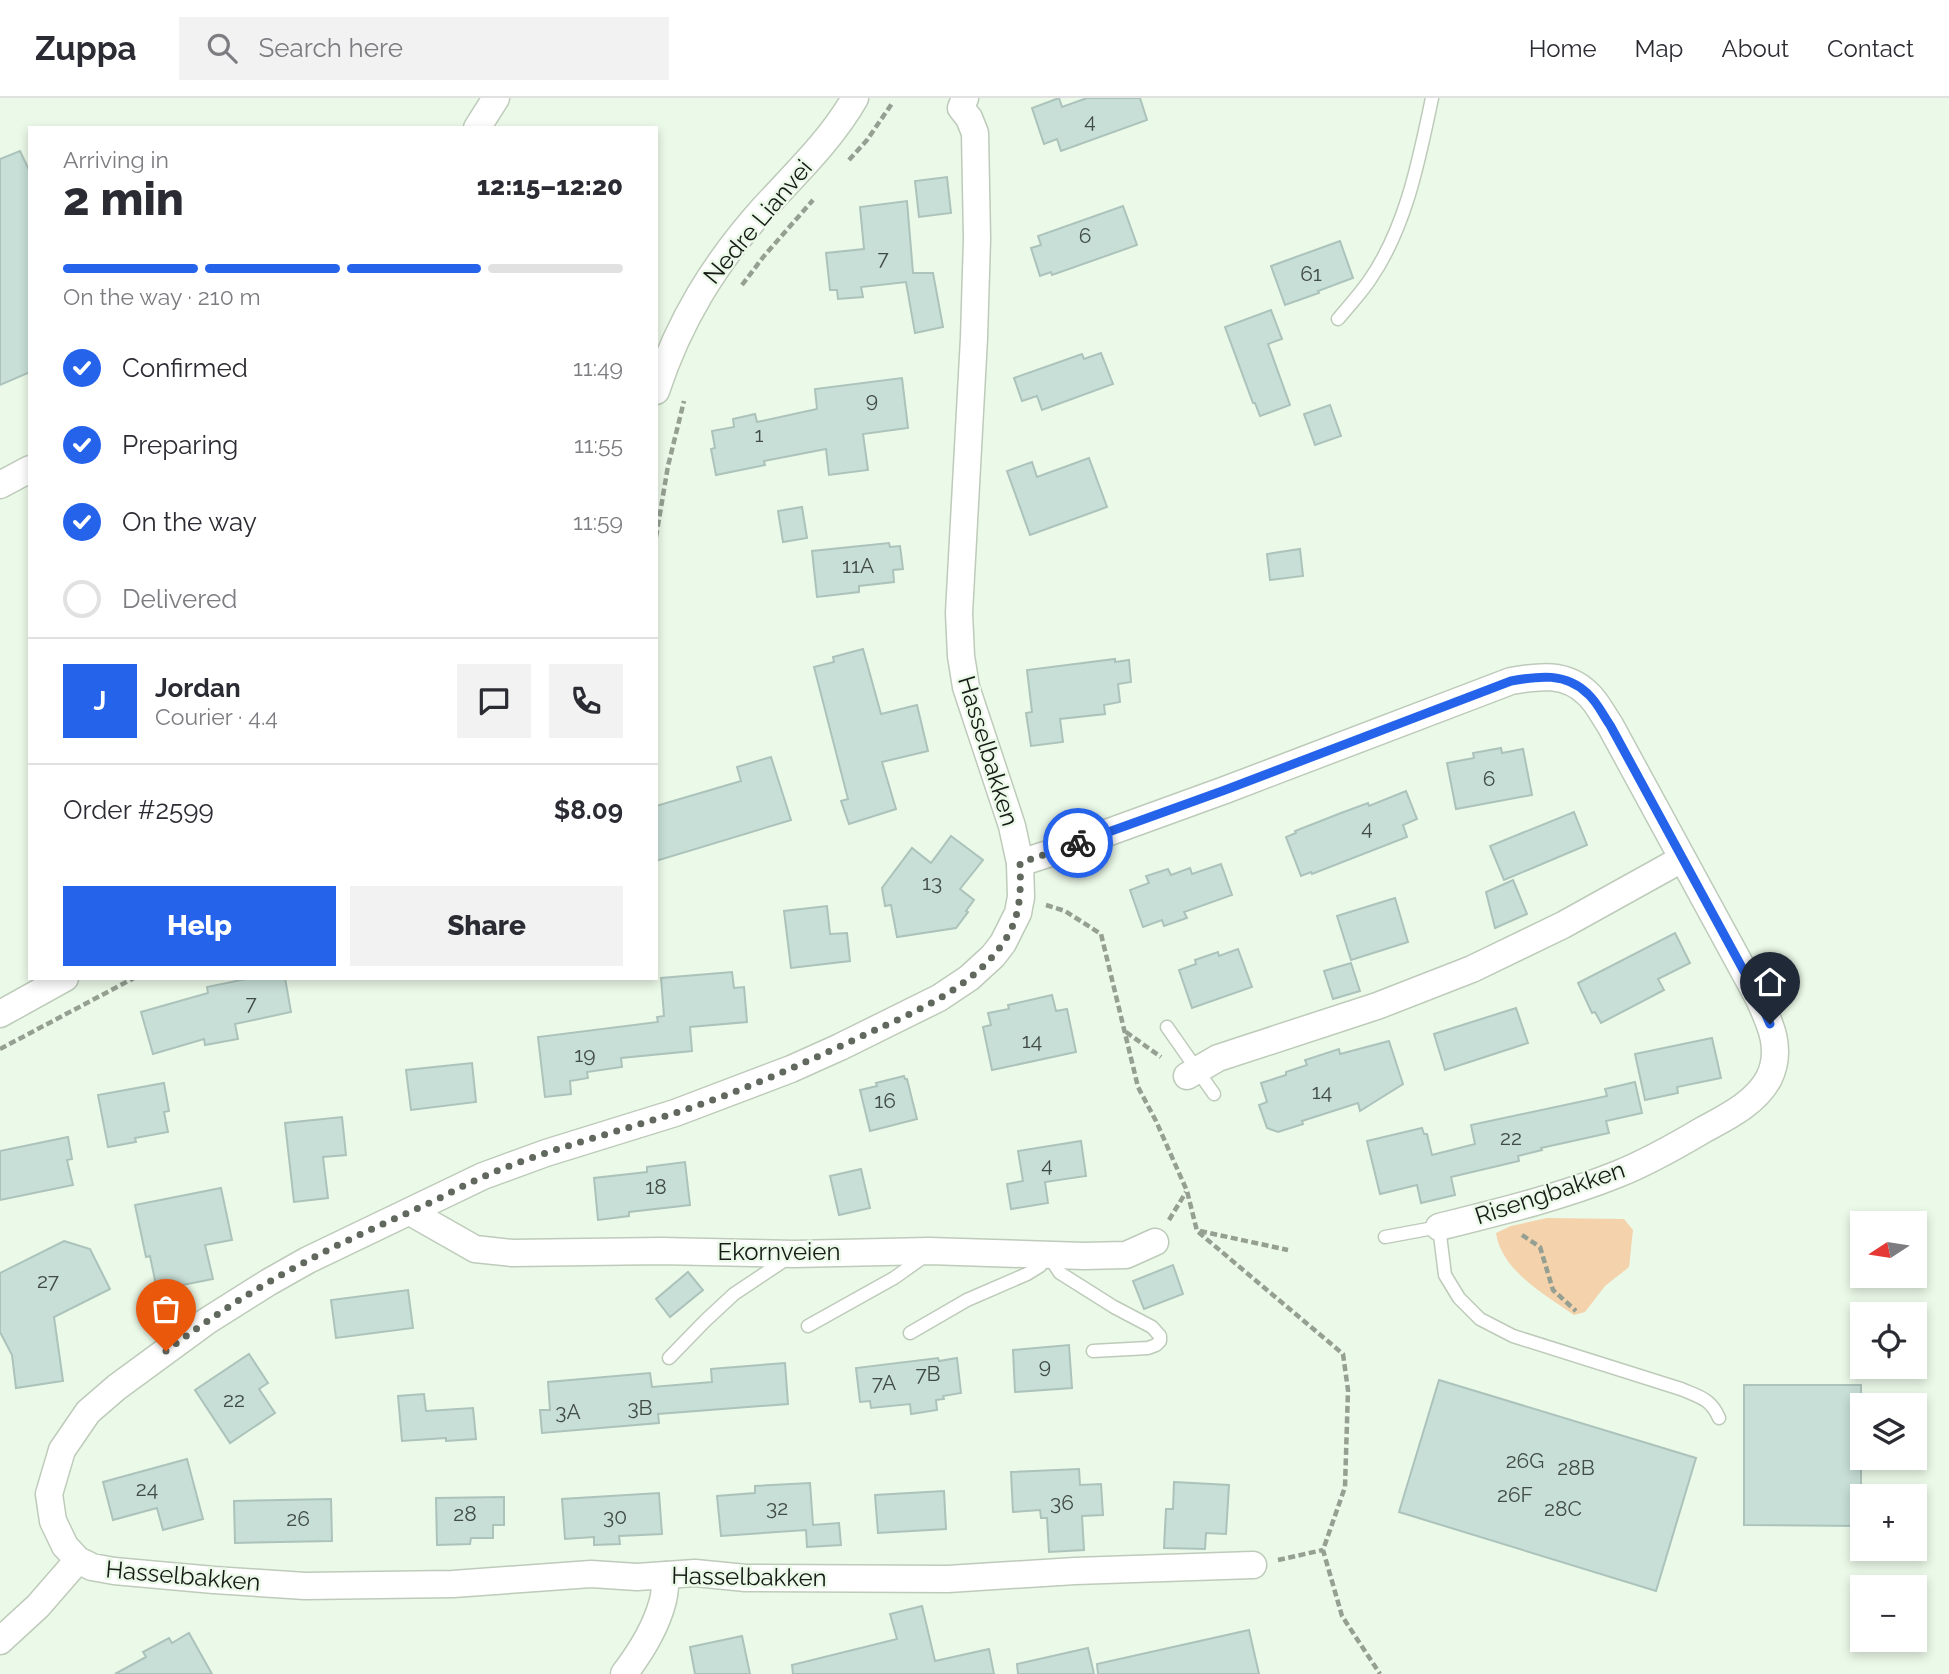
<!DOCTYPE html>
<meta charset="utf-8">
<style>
:root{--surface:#fff;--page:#f2f2f3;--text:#2b2b33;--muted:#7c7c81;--line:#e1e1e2;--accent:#2563eb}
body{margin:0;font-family:Raleway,sans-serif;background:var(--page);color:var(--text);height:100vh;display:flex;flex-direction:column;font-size:26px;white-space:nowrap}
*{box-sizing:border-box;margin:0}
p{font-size:23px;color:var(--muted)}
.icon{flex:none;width:38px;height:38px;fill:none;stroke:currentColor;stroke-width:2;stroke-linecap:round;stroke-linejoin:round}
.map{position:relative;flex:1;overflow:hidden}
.drawer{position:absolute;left:28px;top:28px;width:630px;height:854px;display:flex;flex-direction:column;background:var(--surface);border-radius:0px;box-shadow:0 4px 10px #0003}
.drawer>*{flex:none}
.needle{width:46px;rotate:258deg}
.controls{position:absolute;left:1850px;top:1113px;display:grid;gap:14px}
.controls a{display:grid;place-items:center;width:77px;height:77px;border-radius:0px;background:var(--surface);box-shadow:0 4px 10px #0003;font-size:35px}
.pin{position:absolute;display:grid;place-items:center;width:60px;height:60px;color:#fff;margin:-72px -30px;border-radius:50% 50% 50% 0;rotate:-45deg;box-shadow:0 0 7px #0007}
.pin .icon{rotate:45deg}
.courier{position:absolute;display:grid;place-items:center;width:70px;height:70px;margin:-35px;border:5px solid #2563eb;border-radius:50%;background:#fff;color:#222;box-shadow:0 2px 9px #0007}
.headline em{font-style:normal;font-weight:800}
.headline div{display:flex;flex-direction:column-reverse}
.headline{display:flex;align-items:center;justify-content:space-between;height:119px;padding:0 35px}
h1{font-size:46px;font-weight:800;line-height:52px}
.bar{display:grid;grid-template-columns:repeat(4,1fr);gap:10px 7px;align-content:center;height:84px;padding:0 35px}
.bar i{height:9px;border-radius:5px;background:var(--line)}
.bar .selected{background:var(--accent)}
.bar p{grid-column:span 4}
.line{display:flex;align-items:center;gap:18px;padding:0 35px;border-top:2px solid var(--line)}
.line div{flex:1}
.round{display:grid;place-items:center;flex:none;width:74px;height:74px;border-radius:0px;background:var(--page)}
ol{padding:0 35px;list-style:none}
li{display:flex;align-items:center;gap:21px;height:77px}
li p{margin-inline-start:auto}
li .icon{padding:7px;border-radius:50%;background:var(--accent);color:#fff;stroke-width:4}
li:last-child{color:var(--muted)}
li i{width:38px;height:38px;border:4px solid var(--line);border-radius:50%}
.cta{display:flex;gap:14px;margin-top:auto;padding:14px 35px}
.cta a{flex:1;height:80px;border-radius:0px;background:var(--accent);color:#fff;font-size:28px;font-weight:800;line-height:80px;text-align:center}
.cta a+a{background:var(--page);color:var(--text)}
header{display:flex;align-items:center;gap:42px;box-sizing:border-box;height:98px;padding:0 35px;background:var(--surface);border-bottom:2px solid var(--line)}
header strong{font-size:33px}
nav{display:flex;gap:38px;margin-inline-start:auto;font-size:24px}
.search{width:490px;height:63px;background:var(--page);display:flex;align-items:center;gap:18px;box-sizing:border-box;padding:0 24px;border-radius:0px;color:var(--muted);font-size:26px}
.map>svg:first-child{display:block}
.green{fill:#f3d2ac}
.building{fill:#c7dfd7;stroke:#acc3bb;stroke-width:2}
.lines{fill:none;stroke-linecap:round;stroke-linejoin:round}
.lane-casing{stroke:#becbba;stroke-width:15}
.street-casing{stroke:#becbba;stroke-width:29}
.path{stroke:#959f92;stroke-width:4.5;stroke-dasharray:7 3.5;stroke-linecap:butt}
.lane{stroke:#fff;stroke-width:12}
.street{stroke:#fff;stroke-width:26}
.done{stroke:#61695f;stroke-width:7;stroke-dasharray:0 12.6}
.route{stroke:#2563eb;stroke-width:9}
.labels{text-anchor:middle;stroke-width:5;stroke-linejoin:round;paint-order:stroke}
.number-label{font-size:21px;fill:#424c46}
.street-label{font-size:24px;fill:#161b15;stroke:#ebf9e8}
</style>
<header>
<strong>Zuppa</strong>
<div class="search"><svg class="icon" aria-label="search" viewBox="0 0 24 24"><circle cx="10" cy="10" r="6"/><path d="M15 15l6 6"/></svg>Search here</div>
<nav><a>Home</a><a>Map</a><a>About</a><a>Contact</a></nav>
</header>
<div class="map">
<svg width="1949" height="1576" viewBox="0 0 1949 1576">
<rect width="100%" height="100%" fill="#ebf9e8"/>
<path class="green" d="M 1547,1120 L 1624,1121 L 1633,1132 L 1629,1169 L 1605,1188 L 1585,1214 L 1574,1217 C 1545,1197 1501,1172 1496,1135 L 1511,1128 Z"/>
<g class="building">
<path d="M 1059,0 L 1062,9 L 1087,0 L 1140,0 L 1147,22 L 1061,53 L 1057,41 L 1044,46 L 1032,10 Z"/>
<path d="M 20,53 L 30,74 L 30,274 L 0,287 L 0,61 Z"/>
<path d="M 947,79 L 951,115 L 919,119 L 915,83 Z"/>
<path d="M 907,103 L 913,175 L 933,175 L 943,229 L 915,235 L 906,184 L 861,189 L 863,199 L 838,201 L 837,192 L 830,192 L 826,155 L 864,151 L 860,109 Z"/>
<path d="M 1123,108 L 1137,147 L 1052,177 L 1051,174 L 1040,178 L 1031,150 L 1041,147 L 1038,138 Z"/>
<path d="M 1340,143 L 1353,180 L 1318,193 L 1319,195 L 1285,207 L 1271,168 Z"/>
<path d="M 1271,212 L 1282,241 L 1268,246 L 1290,307 L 1260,318 L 1255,305 L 1253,305 L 1225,229 Z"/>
<path d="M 1101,255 L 1113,286 L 1042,312 L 1037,298 L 1022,303 L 1014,280 L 1082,256 L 1084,261 Z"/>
<path d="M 902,280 L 908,330 L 863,336 L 868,372 L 829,377 L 826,351 L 764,363 L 765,367 L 716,377 L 711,351 L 715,350 L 712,333 L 734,329 L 733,321 L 755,316 L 757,324 L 817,311 L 815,291 Z"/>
<path d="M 1330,307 L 1341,338 L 1315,347 L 1304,316 Z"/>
<path d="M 1089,360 L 1107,409 L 1030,437 L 1007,373 L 1032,364 L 1037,379 Z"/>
<path d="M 802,409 L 807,440 L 783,444 L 778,413 Z"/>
<path d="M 889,445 L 890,449 L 900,448 L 903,471 L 893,472 L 894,484 L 859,488 L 859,494 L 817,499 L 812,453 Z"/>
<path d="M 1300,451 L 1303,478 L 1270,482 L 1267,456 Z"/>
<path d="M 863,551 L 881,616 L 917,607 L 928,653 L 882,664 L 896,711 L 849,726 L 841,703 L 848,701 L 814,569 L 834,564 L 833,559 Z"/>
<path d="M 1115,561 L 1115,564 L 1129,562 L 1131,584 L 1118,586 L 1120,604 L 1104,607 L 1105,616 L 1060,621 L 1063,644 L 1031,648 L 1026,615 L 1032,614 L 1027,572 Z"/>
<path d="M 1501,650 L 1502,655 L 1523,651 L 1532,697 L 1456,711 L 1447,665 L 1474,660 L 1473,655 Z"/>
<path d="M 771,659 L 791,722 L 656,763 L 656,708 L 741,683 L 737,669 Z"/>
<path d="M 1406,693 L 1417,721 L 1403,727 L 1407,739 L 1312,776 L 1311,774 L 1301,778 L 1286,739 L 1296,735 L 1295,733 L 1341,715 L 1368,705 L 1369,708 Z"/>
<path d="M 1574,714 L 1587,747 L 1504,782 L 1490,748 Z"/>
<path d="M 951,738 L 983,762 L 960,791 L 974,802 L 966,813 L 968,814 L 956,830 L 897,839 L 891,807 L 885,808 L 882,790 L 912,750 L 931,765 Z"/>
<path d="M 1221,766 L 1232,797 L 1184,814 L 1187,820 L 1164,828 L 1162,822 L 1143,829 L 1130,792 L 1149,785 L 1146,778 L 1168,771 L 1171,777 L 1190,770 L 1192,776 Z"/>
<path d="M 1513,782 L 1527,816 L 1495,830 L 1486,794 Z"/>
<path d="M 1395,800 L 1408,844 L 1351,862 L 1337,818 Z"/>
<path d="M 827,808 L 830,836 L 847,835 L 850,863 L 791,870 L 784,813 Z"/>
<path d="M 1675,835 L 1690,865 L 1658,881 L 1664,892 L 1601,925 L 1595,914 L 1592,915 L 1578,885 Z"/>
<path d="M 1238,851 L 1252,889 L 1192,910 L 1179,872 L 1196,866 L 1195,862 L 1218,854 L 1219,858 Z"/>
<path d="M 1351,865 L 1360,893 L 1333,901 L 1324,873 Z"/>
<path d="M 732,874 L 734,890 L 744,889 L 747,924 L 690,929 L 692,953 L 621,960 L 622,969 L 587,974 L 588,980 L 570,983 L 571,996 L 545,999 L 538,939 L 658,924 L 657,919 L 664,918 L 661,880 Z"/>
<path d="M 251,880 L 285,880 L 291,914 L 235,926 L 238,941 L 205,947 L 204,941 L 153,956 L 141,914 L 208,895 L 207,889 Z"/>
<path d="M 1052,897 L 1056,913 L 1067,911 L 1076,954 L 992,972 L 983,929 L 991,927 L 988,915 L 1009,911 L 1008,907 Z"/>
<path d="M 1516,910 L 1528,945 L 1445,972 L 1434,936 Z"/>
<path d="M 1712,940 L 1721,980 L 1677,989 L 1678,995 L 1645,1002 L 1635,956 Z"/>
<path d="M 1389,943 L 1403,986 L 1360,1013 L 1358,1005 L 1302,1023 L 1303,1026 L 1278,1034 L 1267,1030 L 1259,1007 L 1267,1004 L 1261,985 L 1286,977 L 1286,974 L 1307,967 L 1305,962 L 1339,951 L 1340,956 Z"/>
<path d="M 472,965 L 476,1004 L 411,1012 L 406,972 Z"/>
<path d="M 904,978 L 905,981 L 907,981 L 917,1021 L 870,1033 L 860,992 L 877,988 L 876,985 Z"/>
<path d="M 1635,984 L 1642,1015 L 1606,1023 L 1609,1035 L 1541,1050 L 1542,1052 L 1518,1058 L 1519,1063 L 1451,1079 L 1455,1097 L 1421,1105 L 1417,1087 L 1380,1096 L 1367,1043 L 1422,1030 L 1424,1036 L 1427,1036 L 1432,1057 L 1475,1046 L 1471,1027 L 1607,998 L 1605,991 Z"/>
<path d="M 164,985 L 169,1013 L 164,1014 L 168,1034 L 135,1040 L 136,1044 L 108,1049 L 98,997 Z"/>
<path d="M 342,1019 L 346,1057 L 323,1059 L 328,1100 L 294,1104 L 285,1025 Z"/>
<path d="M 68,1039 L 72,1061 L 67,1062 L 73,1087 L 0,1102 L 0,1053 Z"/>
<path d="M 1081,1043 L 1086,1078 L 1045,1084 L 1048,1105 L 1011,1111 L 1007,1086 L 1023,1083 L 1018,1053 Z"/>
<path d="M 685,1064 L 690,1107 L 629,1114 L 629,1118 L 598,1122 L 594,1080 L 647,1074 L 647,1069 Z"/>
<path d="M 861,1071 L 870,1110 L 839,1117 L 830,1078 Z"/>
<path d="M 221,1090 L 232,1142 L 205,1147 L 213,1181 L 157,1192 L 150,1158 L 146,1159 L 135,1107 Z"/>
<path d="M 64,1143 L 90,1151 L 110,1191 L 54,1219 L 63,1283 L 16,1290 L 12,1257 L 0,1234 L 0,1175 Z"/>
<path d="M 1173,1167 L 1183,1196 L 1144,1211 L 1133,1183 Z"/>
<path d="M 688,1174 L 703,1192 L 670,1219 L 656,1201 Z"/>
<path d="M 408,1192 L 413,1230 L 336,1240 L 331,1202 Z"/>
<path d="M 1069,1247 L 1072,1290 L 1015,1294 L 1013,1252 Z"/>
<path d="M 249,1256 L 268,1285 L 259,1291 L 275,1315 L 230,1345 L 195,1292 Z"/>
<path d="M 938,1260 L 939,1263 L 957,1260 L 961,1295 L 943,1298 L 944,1301 L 936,1302 L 937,1312 L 911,1316 L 910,1306 L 871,1310 L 870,1303 L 860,1304 L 856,1270 Z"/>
<path d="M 785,1265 L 788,1306 L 658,1316 L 659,1325 L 542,1335 L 540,1312 L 550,1312 L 548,1284 L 650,1275 L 652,1289 L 712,1284 L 711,1271 Z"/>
<path d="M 1439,1282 L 1696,1360 L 1656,1493 L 1399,1414 Z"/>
<path d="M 1744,1287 L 1861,1287 L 1861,1428 L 1744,1427 Z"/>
<path d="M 424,1296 L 426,1313 L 473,1310 L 476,1341 L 446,1343 L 446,1340 L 402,1343 L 398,1298 Z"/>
<path d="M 187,1361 L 203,1421 L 163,1432 L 157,1410 L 113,1422 L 103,1384 Z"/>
<path d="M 1079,1371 L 1080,1387 L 1101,1386 L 1103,1417 L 1082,1418 L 1084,1452 L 1049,1454 L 1047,1420 L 1041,1420 L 1040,1412 L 1013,1414 L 1011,1374 Z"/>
<path d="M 1174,1384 L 1229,1387 L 1226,1436 L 1206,1435 L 1205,1451 L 1164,1450 L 1166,1411 L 1173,1411 Z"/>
<path d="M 810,1385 L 813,1427 L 839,1425 L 841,1447 L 807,1449 L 806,1432 L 721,1438 L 717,1398 L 755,1395 L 755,1388 Z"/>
<path d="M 944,1393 L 946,1431 L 878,1435 L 875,1397 Z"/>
<path d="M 659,1395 L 662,1436 L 619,1438 L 620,1446 L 594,1447 L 594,1439 L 565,1441 L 562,1401 Z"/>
<path d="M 504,1399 L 504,1427 L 493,1427 L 493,1440 L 471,1440 L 470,1446 L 437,1447 L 436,1400 Z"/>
<path d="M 331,1401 L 332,1443 L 235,1445 L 234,1403 Z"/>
<path d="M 922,1508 L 935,1563 L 989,1551 L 994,1576 L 793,1576 L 792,1567 L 897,1541 L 890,1516 Z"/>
<path d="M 1249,1532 L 1259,1576 L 1098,1576 L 1097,1566 Z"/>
<path d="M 189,1535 L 212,1576 L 115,1576 L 146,1559 L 143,1554 L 169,1540 L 172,1545 Z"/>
<path d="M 742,1538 L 750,1576 L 695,1576 L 690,1549 Z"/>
<path d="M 1088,1550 L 1094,1576 L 1018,1576 L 1017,1566 Z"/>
</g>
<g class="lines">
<g class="lane-casing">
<g id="lane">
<path d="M 1338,221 C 1349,208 1360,196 1369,183 C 1406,130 1419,62 1432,0"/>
<path d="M 1167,929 L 1214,996"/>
<path d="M 1385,1139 L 1439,1129 L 1445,1177 L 1459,1200 L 1480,1221 L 1513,1238 L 1681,1291 C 1700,1299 1711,1301 1719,1320"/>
<path d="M 808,1228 L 894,1180 L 925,1158"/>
<path d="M 910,1235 L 967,1202 L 1027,1176 L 1040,1168 L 1048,1157 L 1060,1175 L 1114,1209 L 1152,1229 L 1160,1238 L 1160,1243 L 1156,1247 L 1148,1250 L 1093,1253"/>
<path d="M 669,1260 L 705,1223 L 734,1196 L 788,1160"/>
</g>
</g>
<g class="street-casing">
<g id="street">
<path d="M 965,0 L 961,10 L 969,20 L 975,35 L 977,141 L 974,240 L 959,515 L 961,558 L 966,589 L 1012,728 L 1020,765 L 1021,799 L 1018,815 L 1003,845 L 993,858 L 969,880 L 939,900 L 840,949 L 791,971 L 675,1015 L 546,1055 L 483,1078 L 308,1162 L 269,1184 L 207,1223 L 117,1289 L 88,1314 L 62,1352 L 49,1396 L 53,1423 L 65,1448 L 78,1462 L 92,1469 L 114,1473 L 214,1482 L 305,1488 L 453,1486 L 591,1476 L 637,1479 L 695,1475 L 746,1480 L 948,1481 L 1075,1473 L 1253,1467"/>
<path d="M 477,30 L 496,0"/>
<path d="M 656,293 C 679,223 714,166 763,111 C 796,75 831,42 855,0"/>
<path d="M 0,387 L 30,371"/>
<path d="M 1020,765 L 1057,753 L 1225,692 L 1511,583 C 1539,578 1566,574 1588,596 C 1597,604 1603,617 1610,627 L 1758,899 C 1770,925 1783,951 1769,980 C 1756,1005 1727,1019 1703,1032 C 1676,1048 1648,1064 1618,1076 C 1561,1099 1499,1114 1439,1129"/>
<path d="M 0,916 L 65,880"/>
<path d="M 1187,978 L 1218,960 L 1377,908 L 1472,871 L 1563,827 L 1682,761"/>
<path d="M 410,1114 L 475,1151 L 512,1155 L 661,1153 L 794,1156 L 929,1153 L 1084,1158 L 1126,1157 L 1155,1144"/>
<path d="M 0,1543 L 38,1508 L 78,1462"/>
<path d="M 624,1576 C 640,1555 655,1531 662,1506 C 665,1497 665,1487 666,1477"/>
</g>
</g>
<g class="path">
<path d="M 849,62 L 867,42 L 893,4"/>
<path d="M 742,187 L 764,158 L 813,102"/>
<path d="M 656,439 L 668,368 L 684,303"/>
<path d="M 1046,807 L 1065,813 L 1101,836 L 1138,989 L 1156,1023 L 1187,1093 L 1197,1133 L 1343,1256 L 1348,1292 L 1345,1389 L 1323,1452 L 1342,1518 L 1380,1576"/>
<path d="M 1126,934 L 1161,959"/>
<path d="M 0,951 L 134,880"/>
<path d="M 1169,1122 L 1186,1094"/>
<path d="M 1200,1133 L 1288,1152"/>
<path d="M 1522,1137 L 1540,1149 L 1553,1192 L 1576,1213"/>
<path d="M 1278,1462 L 1323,1452"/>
</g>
<use href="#lane" class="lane"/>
<use href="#street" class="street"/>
</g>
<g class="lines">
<path class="done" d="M 166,1253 C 211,1219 257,1189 307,1163 C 351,1139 398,1120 444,1098 C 515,1059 595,1041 672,1016 C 741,994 807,964 873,933 C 919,912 973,889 1003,845 C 1021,820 1021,794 1020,765 L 1078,745"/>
<path class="route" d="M 1078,745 L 1225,692 L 1511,583 C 1538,578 1566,574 1588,596 C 1597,604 1603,617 1610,627 L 1758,899 L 1770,926"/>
</g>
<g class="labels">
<g class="number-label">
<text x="1090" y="30">4</text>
<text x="1085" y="145">6</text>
<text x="883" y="167">7</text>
<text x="1311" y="183">61</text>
<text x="872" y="309">9</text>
<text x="759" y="344">1</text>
<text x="858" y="475">11A</text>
<text x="1489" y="688">6</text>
<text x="1367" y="737">4</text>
<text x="932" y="792">13</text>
<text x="251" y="912">7</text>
<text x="1032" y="950">14</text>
<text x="585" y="964">19</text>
<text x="1322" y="1001">14</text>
<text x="885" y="1010">16</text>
<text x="1511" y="1047">22</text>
<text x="1047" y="1074">4</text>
<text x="656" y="1096">18</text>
<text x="48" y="1190">27</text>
<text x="1045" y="1275">9</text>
<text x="928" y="1283">7B</text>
<text x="884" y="1292">7A</text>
<text x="234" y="1309">22</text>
<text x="640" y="1317">3B</text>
<text x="568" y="1321">3A</text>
<text x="1525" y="1370">26G</text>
<text x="1576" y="1377">28B</text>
<text x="147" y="1398">24</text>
<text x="1515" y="1404">26F</text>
<text x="1062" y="1412">36</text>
<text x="777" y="1417">32</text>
<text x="1563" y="1418">28C</text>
<text x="465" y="1423">28</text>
<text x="615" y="1426">30</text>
<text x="298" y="1428">26</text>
</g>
<g class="street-label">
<text transform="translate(758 124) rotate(-50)" y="8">Nedre Lianvei</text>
<text transform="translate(988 653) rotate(73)" y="8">Hasselbakken</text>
<text transform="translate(1550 1095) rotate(-18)" y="8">Risengbakken</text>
<text x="779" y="1162">Ekornveien</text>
<text transform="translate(183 1478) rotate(5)" y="8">Hasselbakken</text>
<text transform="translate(749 1479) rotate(1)" y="8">Hasselbakken</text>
</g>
</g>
</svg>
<div class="controls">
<a><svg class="needle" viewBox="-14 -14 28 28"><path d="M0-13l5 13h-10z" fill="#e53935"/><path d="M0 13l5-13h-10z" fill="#7c7c81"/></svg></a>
<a><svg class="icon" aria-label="locate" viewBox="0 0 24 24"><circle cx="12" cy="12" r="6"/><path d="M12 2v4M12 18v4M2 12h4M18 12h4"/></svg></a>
<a><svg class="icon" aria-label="layers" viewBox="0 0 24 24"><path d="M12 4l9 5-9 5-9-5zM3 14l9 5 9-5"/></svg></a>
<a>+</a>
<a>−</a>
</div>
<div class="pin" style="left:166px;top:1253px;background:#ea580c"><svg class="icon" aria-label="bag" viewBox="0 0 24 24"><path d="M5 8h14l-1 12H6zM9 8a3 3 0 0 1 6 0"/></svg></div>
<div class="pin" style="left:1770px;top:926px;background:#1f2937"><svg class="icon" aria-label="home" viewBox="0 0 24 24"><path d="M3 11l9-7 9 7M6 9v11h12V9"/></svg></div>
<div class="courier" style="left:1078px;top:745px"><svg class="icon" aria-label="bike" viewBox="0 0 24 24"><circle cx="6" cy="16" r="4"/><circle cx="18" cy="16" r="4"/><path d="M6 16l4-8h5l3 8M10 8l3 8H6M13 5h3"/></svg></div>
<section class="drawer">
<div class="headline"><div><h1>2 min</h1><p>Arriving in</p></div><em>12:15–12:20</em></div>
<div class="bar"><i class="selected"></i><i class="selected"></i><i class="selected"></i><i></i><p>On the way · 210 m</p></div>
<ol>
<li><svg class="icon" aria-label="check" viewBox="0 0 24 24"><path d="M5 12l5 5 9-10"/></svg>Confirmed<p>11:49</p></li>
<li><svg class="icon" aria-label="check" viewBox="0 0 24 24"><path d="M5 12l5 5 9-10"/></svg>Preparing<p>11:55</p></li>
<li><svg class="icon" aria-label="check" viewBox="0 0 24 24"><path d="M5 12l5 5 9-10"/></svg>On the way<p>11:59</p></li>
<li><i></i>Delivered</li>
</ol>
<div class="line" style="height:126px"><b class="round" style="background:var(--accent);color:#fff">J</b><div><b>Jordan</b><p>Courier · 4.4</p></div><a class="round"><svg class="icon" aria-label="chat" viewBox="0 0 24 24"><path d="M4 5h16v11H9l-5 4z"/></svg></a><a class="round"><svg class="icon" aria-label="phone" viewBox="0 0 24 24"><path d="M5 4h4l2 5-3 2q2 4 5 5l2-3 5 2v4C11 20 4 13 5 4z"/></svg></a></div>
<div class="line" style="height:91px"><div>Order #2599</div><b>$8.09</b></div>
<div class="cta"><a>Help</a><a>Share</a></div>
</section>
</div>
